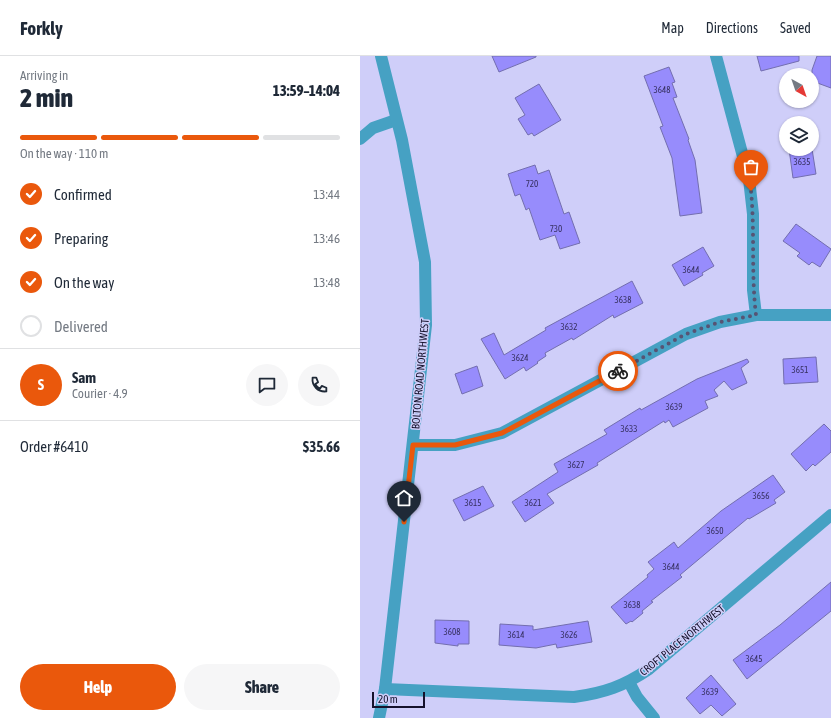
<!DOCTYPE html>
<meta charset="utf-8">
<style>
:root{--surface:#fff;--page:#f6f6f7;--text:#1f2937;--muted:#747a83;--line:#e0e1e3;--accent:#ea580c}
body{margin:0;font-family:"Asap Condensed",sans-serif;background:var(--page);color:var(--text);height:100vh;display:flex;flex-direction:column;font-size:15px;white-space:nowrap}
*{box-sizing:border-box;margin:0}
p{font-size:13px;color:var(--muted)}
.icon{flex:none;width:22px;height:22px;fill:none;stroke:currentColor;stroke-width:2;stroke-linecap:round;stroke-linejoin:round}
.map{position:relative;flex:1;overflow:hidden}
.panel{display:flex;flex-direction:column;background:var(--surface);width:360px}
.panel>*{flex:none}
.needle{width:26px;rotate:140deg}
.buttons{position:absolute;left:419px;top:12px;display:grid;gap:8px}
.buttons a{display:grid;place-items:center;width:40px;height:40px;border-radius:50%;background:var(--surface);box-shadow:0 1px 3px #0004;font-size:20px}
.scale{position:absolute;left:12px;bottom:10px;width:53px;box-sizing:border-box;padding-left:4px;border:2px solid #15122c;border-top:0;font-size:11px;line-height:14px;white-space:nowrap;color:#15122c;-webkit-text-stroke:3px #cfcef9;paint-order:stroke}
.pin{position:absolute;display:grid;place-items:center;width:34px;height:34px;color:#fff;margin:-41px -17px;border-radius:50% 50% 50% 0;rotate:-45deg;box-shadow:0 0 4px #0007}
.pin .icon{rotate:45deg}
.courier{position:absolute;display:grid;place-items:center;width:40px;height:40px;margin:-20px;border:3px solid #ea580c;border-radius:50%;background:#fff;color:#222;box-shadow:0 1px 5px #0007}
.headline em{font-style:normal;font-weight:800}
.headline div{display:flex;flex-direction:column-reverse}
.headline{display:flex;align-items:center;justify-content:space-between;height:68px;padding:0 20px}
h1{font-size:26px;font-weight:800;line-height:30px}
.bar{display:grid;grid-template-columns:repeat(4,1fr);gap:6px 4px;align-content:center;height:48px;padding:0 20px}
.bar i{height:5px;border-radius:3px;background:var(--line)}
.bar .on{background:var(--accent)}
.bar p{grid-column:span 4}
.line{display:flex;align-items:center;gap:10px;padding:0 20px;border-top:1px solid var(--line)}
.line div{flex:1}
.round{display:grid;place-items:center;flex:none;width:42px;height:42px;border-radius:21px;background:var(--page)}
ol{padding:0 20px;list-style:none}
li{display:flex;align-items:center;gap:12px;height:44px}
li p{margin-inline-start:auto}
li .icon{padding:4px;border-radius:50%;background:var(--accent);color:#fff;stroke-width:4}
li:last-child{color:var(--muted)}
li i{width:22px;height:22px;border:2px solid var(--line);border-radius:50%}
.cta{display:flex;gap:8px;margin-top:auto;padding:8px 20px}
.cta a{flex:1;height:46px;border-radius:24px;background:var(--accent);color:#fff;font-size:16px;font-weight:800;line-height:46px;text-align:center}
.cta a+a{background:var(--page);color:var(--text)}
header{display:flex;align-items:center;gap:24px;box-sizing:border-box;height:56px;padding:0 20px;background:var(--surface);border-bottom:1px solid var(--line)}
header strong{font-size:19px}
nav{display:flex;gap:22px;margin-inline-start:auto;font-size:14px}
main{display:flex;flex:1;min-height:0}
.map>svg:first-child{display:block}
.building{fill:#978cfc;stroke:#736eaf}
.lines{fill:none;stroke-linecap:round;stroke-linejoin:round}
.minor{stroke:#46a1c3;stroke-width:12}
.done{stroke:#565474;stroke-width:4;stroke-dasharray:0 7.2}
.route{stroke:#ea580c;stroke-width:5}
.labels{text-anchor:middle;stroke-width:3;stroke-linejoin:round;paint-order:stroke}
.number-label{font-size:9px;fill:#363060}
.street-label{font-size:11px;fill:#15122c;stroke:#cfcef9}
</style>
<header>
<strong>Forkly</strong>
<nav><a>Map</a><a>Directions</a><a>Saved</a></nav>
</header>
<main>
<section class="panel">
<div class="headline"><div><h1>2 min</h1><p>Arriving in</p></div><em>13:59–14:04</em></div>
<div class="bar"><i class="on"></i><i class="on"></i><i class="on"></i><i></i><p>On the way · 110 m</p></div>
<ol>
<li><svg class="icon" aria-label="check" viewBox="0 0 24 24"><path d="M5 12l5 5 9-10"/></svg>Confirmed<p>13:44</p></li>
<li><svg class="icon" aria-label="check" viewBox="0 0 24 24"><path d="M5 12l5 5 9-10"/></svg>Preparing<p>13:46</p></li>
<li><svg class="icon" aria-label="check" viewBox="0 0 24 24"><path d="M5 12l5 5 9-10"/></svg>On the way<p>13:48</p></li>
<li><i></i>Delivered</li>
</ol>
<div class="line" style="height:72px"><b class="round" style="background:var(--accent);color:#fff">S</b><div><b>Sam</b><p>Courier · 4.9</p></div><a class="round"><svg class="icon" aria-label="chat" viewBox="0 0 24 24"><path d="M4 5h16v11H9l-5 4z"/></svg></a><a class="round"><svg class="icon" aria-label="phone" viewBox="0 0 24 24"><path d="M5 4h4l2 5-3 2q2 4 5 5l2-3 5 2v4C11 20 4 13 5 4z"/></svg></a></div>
<div class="line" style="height:52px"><div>Order #6410</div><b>$35.66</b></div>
<div class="cta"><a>Help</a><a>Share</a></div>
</section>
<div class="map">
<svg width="471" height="662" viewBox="0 0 471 662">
<rect width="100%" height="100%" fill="#cfcef9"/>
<g class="building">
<path d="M 132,0 L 176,0 L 176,1 L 139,16 Z"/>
<path d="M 397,0 L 439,0 L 439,5 L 401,15 Z"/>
<path d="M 457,0 L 471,0 L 471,32 L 452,25 L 452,14 Z"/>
<path d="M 309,11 L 315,26 L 312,27 L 317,41 L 313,42 L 329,83 L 328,84 L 335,104 L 342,157 L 320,160 L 312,102 L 300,71 L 303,70 L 284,20 Z"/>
<path d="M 179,28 L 201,64 L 174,80 L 172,77 L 168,79 L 158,63 L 165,59 L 155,42 Z"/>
<path d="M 429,93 L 452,93 L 456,118 L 433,122 Z"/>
<path d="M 175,109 L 178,118 L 189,114 L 204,158 L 209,156 L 220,187 L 200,193 L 195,179 L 180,184 L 169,152 L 166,154 L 160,138 L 155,140 L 148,118 Z"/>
<path d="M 436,168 L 471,193 L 460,211 L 452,206 L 449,209 L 437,200 L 440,197 L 423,185 Z"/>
<path d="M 343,191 L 354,210 L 342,217 L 343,219 L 324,230 L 312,209 Z"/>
<path d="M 272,225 L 283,247 L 254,262 L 253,259 L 213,284 L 212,282 L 185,297 L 186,300 L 177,306 L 178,307 L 166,315 L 164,311 L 145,323 L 121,283 L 134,277 L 144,299 L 186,274 L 185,272 Z"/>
<path d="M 456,301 L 458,326 L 424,328 L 423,303 Z"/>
<path d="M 387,303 L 389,306 L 381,312 L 387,327 L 372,334 L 364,325 L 354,334 L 358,340 L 345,345 L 348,352 L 313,371 L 309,364 L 305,367 L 304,365 L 237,407 L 238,409 L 187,438 L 194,447 L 165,466 L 152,446 L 198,416 L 194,408 L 247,378 L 244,374 L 280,352 L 281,354 L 337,323 Z"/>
<path d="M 117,310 L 123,330 L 102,338 L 95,318 Z"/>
<path d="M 464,368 L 471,375 L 471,396 L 455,410 L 453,408 L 446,415 L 431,398 Z"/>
<path d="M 413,419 L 425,436 L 414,444 L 416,447 L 389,463 L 388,462 L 320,519 L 322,521 L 291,545 L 293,546 L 282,555 L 283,557 L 272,566 L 271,565 L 266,568 L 251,551 L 288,521 L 287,519 L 294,513 L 288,506 L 314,486 L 318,492 L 361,455 Z"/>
<path d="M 123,430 L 134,450 L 104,465 L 93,444 Z"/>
<path d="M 471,526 L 471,555 L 387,623 L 373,604 L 420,569 Z"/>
<path d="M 75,564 L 109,565 L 109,588 L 98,588 L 98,590 L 75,587 Z"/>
<path d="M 228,565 L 232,586 L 197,592 L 196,588 L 176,592 L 139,589 L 140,568 L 173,570 L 173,574 Z"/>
<path d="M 351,619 L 376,648 L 362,660 L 351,649 L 340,658 L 326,642 Z"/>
</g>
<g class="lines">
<g class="minor">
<path d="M 356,0 L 389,123 L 393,158 L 393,234 L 396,259"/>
<path d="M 0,83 L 13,72 L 36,64"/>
<path d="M 53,389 L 95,389 L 142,377 L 326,278 L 360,266 L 396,259 L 471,259"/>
<path d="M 269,626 L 277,641 L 294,662"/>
<path d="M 25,633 L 214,641 C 244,637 264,630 289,613 L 471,459"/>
<path d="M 19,662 L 25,633 L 66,269 L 65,206 L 42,84 L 21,0"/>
</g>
</g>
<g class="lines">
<path class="done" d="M 258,315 L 326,278 L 360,266 L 396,259 C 391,218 395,176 391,135"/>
<path class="route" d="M 44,466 L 53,389 L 95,389 L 142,377 L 258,315"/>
</g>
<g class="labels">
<g class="number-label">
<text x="302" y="37">3648</text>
<text x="442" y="109">3635</text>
<text x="172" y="131">720</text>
<text x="196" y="176">730</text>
<text x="331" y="217">3644</text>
<text x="263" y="247">3638</text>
<text x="209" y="274">3632</text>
<text x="160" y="305">3624</text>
<text x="440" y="317">3651</text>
<text x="314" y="354">3639</text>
<text x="269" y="376">3633</text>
<text x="216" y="412">3627</text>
<text x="401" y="443">3656</text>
<text x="113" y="450">3615</text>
<text x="173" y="450">3621</text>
<text x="355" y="478">3650</text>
<text x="311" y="514">3644</text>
<text x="272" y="552">3638</text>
<text x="92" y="579">3608</text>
<text x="156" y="582">3614</text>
<text x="209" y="582">3626</text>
<text x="394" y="606">3645</text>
<text x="350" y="639">3639</text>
</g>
<g class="street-label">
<text transform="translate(60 318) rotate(-85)" y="4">BOLTON ROAD NORTHWEST</text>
<text transform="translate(322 584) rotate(-39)" y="4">CROFT PLACE NORTHWEST</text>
</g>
</g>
</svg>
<div class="buttons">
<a><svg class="needle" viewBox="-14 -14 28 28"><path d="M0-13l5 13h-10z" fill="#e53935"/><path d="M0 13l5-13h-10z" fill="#747a83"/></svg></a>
<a><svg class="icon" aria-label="layers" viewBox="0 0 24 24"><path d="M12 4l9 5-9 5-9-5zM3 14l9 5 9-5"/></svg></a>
</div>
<div class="scale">20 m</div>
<div class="pin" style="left:391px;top:135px;background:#ea580c"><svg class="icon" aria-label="bag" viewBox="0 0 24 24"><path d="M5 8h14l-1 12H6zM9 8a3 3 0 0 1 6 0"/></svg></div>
<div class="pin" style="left:44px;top:466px;background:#1f2937"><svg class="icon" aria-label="home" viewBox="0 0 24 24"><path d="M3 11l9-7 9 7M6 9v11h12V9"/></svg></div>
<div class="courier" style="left:258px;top:315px"><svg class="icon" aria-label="bike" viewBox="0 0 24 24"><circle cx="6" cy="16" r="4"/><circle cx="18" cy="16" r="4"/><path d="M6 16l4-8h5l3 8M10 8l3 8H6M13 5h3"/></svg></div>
</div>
</main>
